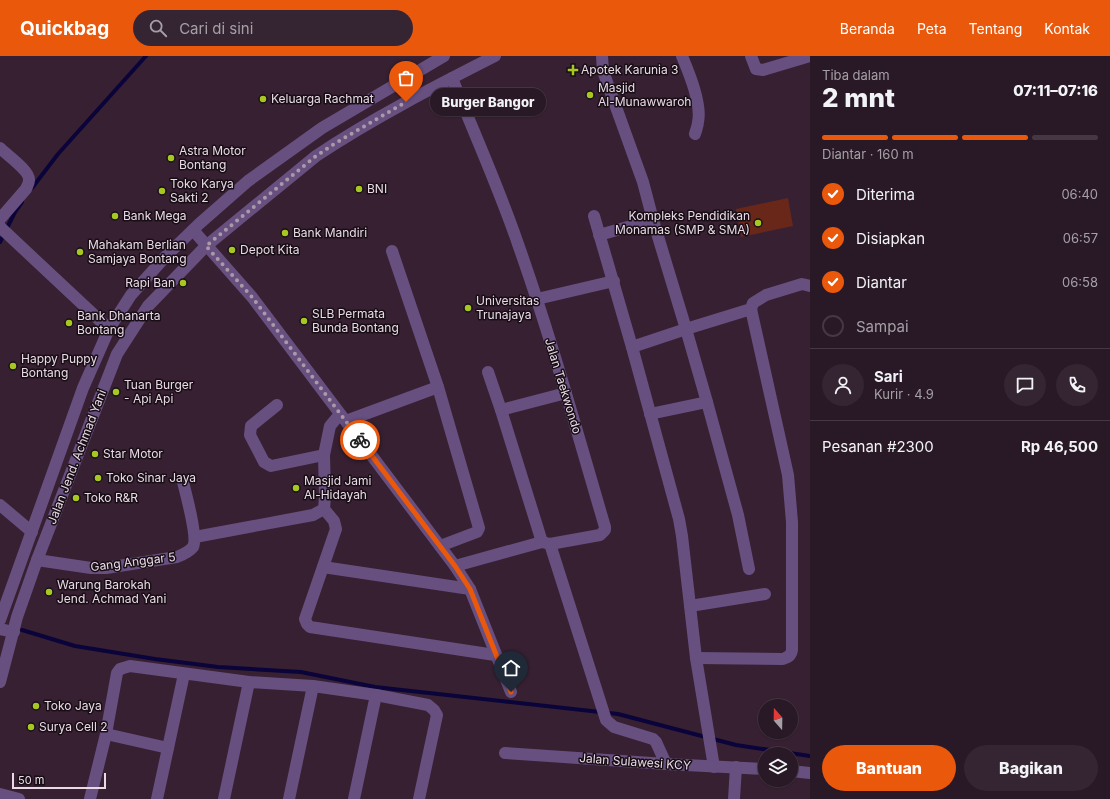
<!DOCTYPE html>
<html lang="id">
<meta charset="utf-8">
<style>
:root{--surface:#291826;--page:#352532;--text:#f1f3f6;--muted:#a5a0a7;--line:#453743;--accent:#ea580c}
body{margin:0;font-family:Inter,sans-serif;background:var(--page);color:var(--text);height:100vh;display:flex;flex-direction:column;font-size:15px;white-space:nowrap}
*{box-sizing:border-box;margin:0}
p{font-size:13px;color:var(--muted)}
.icon{flex:none;width:22px;height:22px;fill:none;stroke:currentColor;stroke-width:2;stroke-linecap:round;stroke-linejoin:round}
.map{position:relative;flex:1;overflow:hidden}
.panel{display:flex;flex-direction:column;background:var(--surface);width:300px}
.panel>*{flex:none}
.needle{width:26px;rotate:340deg}
.controls{position:absolute;left:758px;top:643px;display:grid;gap:8px}
.controls a{display:grid;place-items:center;width:40px;height:40px;border-radius:50%;background:var(--surface);box-shadow:0 1px 3px #0004,0 0 0 1px var(--line);font-size:20px}
.scale{position:absolute;left:12px;bottom:10px;width:94px;box-sizing:border-box;padding-left:4px;border:2px solid #eadae6;border-top:0;font-size:11px;line-height:14px;white-space:nowrap;color:#eadae6;-webkit-text-stroke:3px #180e16;paint-order:stroke}
.pin{position:absolute;display:grid;place-items:center;width:34px;height:34px;color:#fff;margin:-41px -17px;border-radius:50% 50% 50% 0;rotate:-45deg;box-shadow:0 0 4px #0007}
.pin .icon{rotate:45deg}
.courier{position:absolute;display:grid;place-items:center;width:40px;height:40px;margin:-20px;border:3px solid #ea580c;border-radius:50%;background:#fff;color:#222;box-shadow:0 1px 5px #0007}
.bubble{position:absolute;height:28px;border-radius:14px;background:var(--surface);box-shadow:0 1px 3px #0004,0 0 0 1px var(--line);font-size:13px;font-weight:800;line-height:28px;text-align:center}
.head em{font-style:normal;font-weight:800}
.head div{display:flex;flex-direction:column-reverse}
.head{display:flex;align-items:center;justify-content:space-between;height:68px;padding:0 12px}
h1{font-size:26px;font-weight:800;line-height:30px}
.bar{display:grid;grid-template-columns:repeat(4,1fr);gap:6px 4px;align-content:center;height:48px;padding:0 12px}
.bar i{height:5px;border-radius:3px;background:var(--line)}
.bar .active{background:var(--accent)}
.bar p{grid-column:span 4}
.line{display:flex;align-items:center;gap:10px;padding:0 12px;border-top:1px solid var(--line)}
.line div{flex:1}
.round{display:grid;place-items:center;flex:none;width:42px;height:42px;border-radius:21px;background:var(--page)}
ol{padding:0 12px;list-style:none}
li{display:flex;align-items:center;gap:12px;height:44px}
li p{margin-inline-start:auto}
li .icon{padding:4px;border-radius:50%;background:var(--accent);color:#fff;stroke-width:4}
li:last-child{color:var(--muted)}
li i{width:22px;height:22px;border:2px solid var(--line);border-radius:50%}
.primary-button{display:flex;gap:8px;margin-top:auto;padding:8px 12px}
.primary-button a{flex:1;height:46px;border-radius:24px;background:var(--accent);color:#fff;font-size:16px;font-weight:800;line-height:46px;text-align:center}
.primary-button a+a{background:var(--page);color:var(--text)}
header{display:flex;align-items:center;gap:24px;box-sizing:border-box;height:56px;padding:0 20px;background:var(--accent);color:#fff}
header strong{font-size:19px}
nav{display:flex;gap:22px;margin-inline-start:auto;font-size:14px}
.search{width:280px;height:36px;background:var(--page);display:flex;align-items:center;gap:10px;box-sizing:border-box;padding:0 14px;border-radius:22px;color:var(--muted);font-size:15px}
main{display:flex;flex:1;min-height:0}
.map>svg:first-child{display:block}
.green{fill:#682719}
.lines{fill:none;stroke-linecap:round;stroke-linejoin:round}
.stream{stroke:#0b043a;stroke-width:4}
.minor{stroke:#674f80;stroke-width:12}
.done{stroke:#ab99a7;stroke-width:4;stroke-dasharray:0 7.2}
.route{stroke:#ea580c;stroke-width:5}
.poi-dot{fill:#a6c820;stroke:#180e16;stroke-width:1.5}
.labels{text-anchor:middle;stroke-width:3;stroke-linejoin:round;paint-order:stroke}
.poi-label{font-size:12px;fill:#eadae6;stroke:#180e16;text-anchor:start}
.street-label{font-size:12px;fill:#eadae6;stroke:#180e16}
</style>
<header>
<strong>Quickbag</strong>
<div class="search"><svg class="icon" aria-label="search" viewBox="0 0 24 24"><circle cx="10" cy="10" r="6"/><path d="M15 15l6 6"/></svg>Cari di sini</div>
<nav><a>Beranda</a><a>Peta</a><a>Tentang</a><a>Kontak</a></nav>
</header>
<main>
<div class="map">
<svg width="810" height="743" viewBox="0 0 810 743">
<rect width="100%" height="100%" fill="#372032"/>
<path class="green" d="M 788,142 L 793,170 L 741,181 L 736,153 Z"/>
<g class="lines">
<g class="stream">
<path d="M 32,132 L 58,98 L 146,0"/>
<path d="M 0,186 L 15,156 L 22,146"/>
<path d="M 22,574 L 75,590 L 155,603 L 218,611 L 301,616 L 375,631 L 618,658 L 736,689 L 810,700"/>
</g>
<g class="minor">
<path d="M 602,0 L 603,15 L 643,126 L 653,164 L 686,273 L 707,346"/>
<path d="M 682,0 C 689,17 702,48 698,66 C 698,70 696,74 695,78"/>
<path d="M 751,0 L 756,13 L 763,14 L 810,0"/>
<path d="M 452,22 C 474,77 499,132 518,188 C 551,281 577,376 605,471 L 605,474 L 600,479 L 550,488"/>
<path d="M 0,92 C 7,99 30,115 29,124 C 29,128 27,130 26,133 L 0,163"/>
<path d="M 594,160 L 632,291 L 679,463 L 682,480 L 696,602 L 714,711"/>
<path d="M 0,171 L 109,273"/>
<path d="M 193,174 L 252,241 L 455,510 L 470,533 L 511,636"/>
<path d="M 599,179 L 653,164"/>
<path d="M 392,195 L 438,331 L 479,472 L 477,476 L 440,490"/>
<path d="M 537,243 L 614,225"/>
<path d="M 632,291 L 686,273 L 751,253 L 753,247 L 766,239 L 802,228 L 810,230"/>
<path d="M 488,316 L 501,354 L 542,486"/>
<path d="M 277,349 L 251,370 L 250,379 L 264,406 L 271,410 L 324,399"/>
<path d="M 501,354 L 566,337"/>
<path d="M 650,358 L 707,346 L 738,459 L 749,513"/>
<path d="M 346,365 L 438,331"/>
<path d="M 0,449 L 32,476"/>
<path d="M 324,453 L 334,465 L 336,473 L 305,563 L 307,568 L 310,571 L 495,599"/>
<path d="M 195,481 L 313,459 L 324,453 L 325,441 L 324,399 L 330,370 L 340,358"/>
<path d="M 37,504 L 91,512 L 106,512 L 177,501 C 182,499 189,496 193,491 C 198,482 186,438 183,426"/>
<path d="M 455,510 L 542,486 L 550,488 L 606,664 L 614,671 L 653,683 L 656,686 L 666,708"/>
<path d="M 323,511 L 470,533"/>
<path d="M 690,550 L 765,538"/>
<path d="M 0,564 L 83,332 L 109,273 L 131,239 L 166,200 L 199,168 L 248,125 L 322,72 L 444,0"/>
<path d="M 0,573 L 14,576"/>
<path d="M 696,602 L 783,603 C 788,601 791,600 792,594 L 792,466 L 788,419 L 751,253"/>
<path d="M 0,626 L 17,561 L 37,504 L 117,298 L 148,250 L 206,190 L 316,100 C 373,62 434,31 495,0"/>
<path d="M 106,678 L 168,692"/>
<path d="M 505,697 L 666,708 L 765,713"/>
<path d="M 791,715 L 810,717"/>
<path d="M 0,738 L 19,743"/>
<path d="M 90,743 L 106,678 L 117,617 L 120,613 L 130,610 L 249,626 L 313,630 L 376,639 L 428,649 L 434,654 L 437,659 L 419,743"/>
<path d="M 157,743 L 184,618"/>
<path d="M 224,743 L 249,626"/>
<path d="M 289,743 L 313,630"/>
<path d="M 354,743 L 376,639"/>
<path d="M 734,743 L 736,711"/>
</g>
</g>
<g class="lines">
<path class="done" d="M 360,384 L 252,241 L 206,190 L 316,100 L 334,88 L 406,46"/>
<path class="route" d="M 360,384 L 455,510 L 470,533 L 511,636"/>
</g>
<g class="poi-dot">
<path d="M571 8h4v4h4v4h-4v4h-4v-4h-4v-4h4z"/>
<circle cx="590" cy="39" r="4"/>
<circle cx="263" cy="43" r="4"/>
<circle cx="171" cy="102" r="4"/>
<circle cx="359" cy="133" r="4"/>
<circle cx="162" cy="135" r="4"/>
<circle cx="115" cy="160" r="4"/>
<circle cx="758" cy="167" r="4"/>
<circle cx="285" cy="177" r="4"/>
<circle cx="232" cy="194" r="4"/>
<circle cx="80" cy="196" r="4"/>
<circle cx="183" cy="227" r="4"/>
<circle cx="468" cy="252" r="4"/>
<circle cx="304" cy="265" r="4"/>
<circle cx="69" cy="267" r="4"/>
<circle cx="13" cy="310" r="4"/>
<circle cx="116" cy="336" r="4"/>
<circle cx="95" cy="398" r="4"/>
<circle cx="98" cy="422" r="4"/>
<circle cx="296" cy="432" r="4"/>
<circle cx="76" cy="442" r="4"/>
<circle cx="49" cy="536" r="4"/>
<circle cx="36" cy="650" r="4"/>
<circle cx="31" cy="671" r="4"/>
</g>
<g class="labels">
<g class="poi-label">
<text x="581" y="18">Apotek Karunia 3</text>
<text x="598" y="36">Masjid<tspan x="598" dy="14">Al-Munawwaroh</tspan></text>
<text x="271" y="47">Keluarga Rachmat</text>
<text x="179" y="99">Astra Motor<tspan x="179" dy="14">Bontang</tspan></text>
<text x="170" y="132">Toko Karya<tspan x="170" dy="14">Sakti 2</tspan></text>
<text x="367" y="137">BNI</text>
<text x="123" y="164">Bank Mega</text>
<text x="750" y="164" text-anchor="end">Kompleks Pendidikan<tspan x="750" dy="14">Monamas (SMP &amp; SMA)</tspan></text>
<text x="293" y="181">Bank Mandiri</text>
<text x="88" y="193">Mahakam Berlian<tspan x="88" dy="14">Samjaya Bontang</tspan></text>
<text x="240" y="198">Depot Kita</text>
<text x="175" y="231" text-anchor="end">Rapi Ban</text>
<text x="476" y="249">Universitas<tspan x="476" dy="14">Trunajaya</tspan></text>
<text x="312" y="262">SLB Permata<tspan x="312" dy="14">Bunda Bontang</tspan></text>
<text x="77" y="264">Bank Dhanarta<tspan x="77" dy="14">Bontang</tspan></text>
<text x="21" y="307">Happy Puppy<tspan x="21" dy="14">Bontang</tspan></text>
<text x="124" y="333">Tuan Burger<tspan x="124" dy="14">- Api Api</tspan></text>
<text x="103" y="402">Star Motor</text>
<text x="106" y="426">Toko Sinar Jaya</text>
<text x="304" y="429">Masjid Jami<tspan x="304" dy="14">Al-Hidayah</tspan></text>
<text x="84" y="446">Toko R&amp;R</text>
<text x="57" y="533">Warung Barokah<tspan x="57" dy="14">Jend. Achmad Yani</tspan></text>
<text x="44" y="654">Toko Jaya</text>
<text x="39" y="675">Surya Cell 2</text>
</g>
<g class="street-label">
<text transform="translate(563 330) rotate(73)" y="4">Jalan Taekwondo</text>
<text transform="translate(77 401) rotate(-69)" y="4">Jalan Jend. Achmad Yani</text>
<text transform="translate(133 506) rotate(-7)" y="4">Gang Anggar 5</text>
<text transform="translate(635 706) rotate(4)" y="4">Jalan Sulawesi KCY</text>
</g>
</g>
</svg>
<div class="controls">
<a><svg class="needle" viewBox="-14 -14 28 28"><path d="M0-13l5 13h-10z" fill="#e53935"/><path d="M0 13l5-13h-10z" fill="#a5a0a7"/></svg></a>
<a><svg class="icon" aria-label="layers" viewBox="0 0 24 24"><path d="M12 4l9 5-9 5-9-5zM3 14l9 5 9-5"/></svg></a>
</div>
<div class="scale">50 m</div>
<div class="pin" style="left:406px;top:46px;background:#ea580c"><svg class="icon" aria-label="bag" viewBox="0 0 24 24"><path d="M5 8h14l-1 12H6zM9 8a3 3 0 0 1 6 0"/></svg></div>
<div class="pin" style="left:511px;top:636px;background:#1f2937"><svg class="icon" aria-label="home" viewBox="0 0 24 24"><path d="M3 11l9-7 9 7M6 9v11h12V9"/></svg></div>
<div class="courier" style="left:360px;top:384px"><svg class="icon" aria-label="bike" viewBox="0 0 24 24"><circle cx="6" cy="16" r="4"/><circle cx="18" cy="16" r="4"/><path d="M6 16l4-8h5l3 8M10 8l3 8H6M13 5h3"/></svg></div>
<div class="bubble" style="left:430px;top:32px;width:116px">Burger Bangor</div>
</div>
<section class="panel">
<div class="head"><div><h1>2 mnt</h1><p>Tiba dalam</p></div><em>07:11–07:16</em></div>
<div class="bar"><i class="active"></i><i class="active"></i><i class="active"></i><i></i><p>Diantar · 160 m</p></div>
<ol>
<li><svg class="icon" aria-label="check" viewBox="0 0 24 24"><path d="M5 12l5 5 9-10"/></svg>Diterima<p>06:40</p></li>
<li><svg class="icon" aria-label="check" viewBox="0 0 24 24"><path d="M5 12l5 5 9-10"/></svg>Disiapkan<p>06:57</p></li>
<li><svg class="icon" aria-label="check" viewBox="0 0 24 24"><path d="M5 12l5 5 9-10"/></svg>Diantar<p>06:58</p></li>
<li><i></i>Sampai</li>
</ol>
<div class="line" style="height:72px"><a class="round"><svg class="icon" aria-label="person" viewBox="0 0 24 24"><circle cx="12" cy="8" r="4"/><path d="M4 21q1-7 8-7t8 7"/></svg></a><div><b>Sari</b><p>Kurir · 4.9</p></div><a class="round"><svg class="icon" aria-label="chat" viewBox="0 0 24 24"><path d="M4 5h16v11H9l-5 4z"/></svg></a><a class="round"><svg class="icon" aria-label="phone" viewBox="0 0 24 24"><path d="M5 4h4l2 5-3 2q2 4 5 5l2-3 5 2v4C11 20 4 13 5 4z"/></svg></a></div>
<div class="line" style="height:52px"><div>Pesanan #2300</div><b>Rp 46,500</b></div>
<div class="primary-button"><a>Bantuan</a><a>Bagikan</a></div>
</section>
</main>
